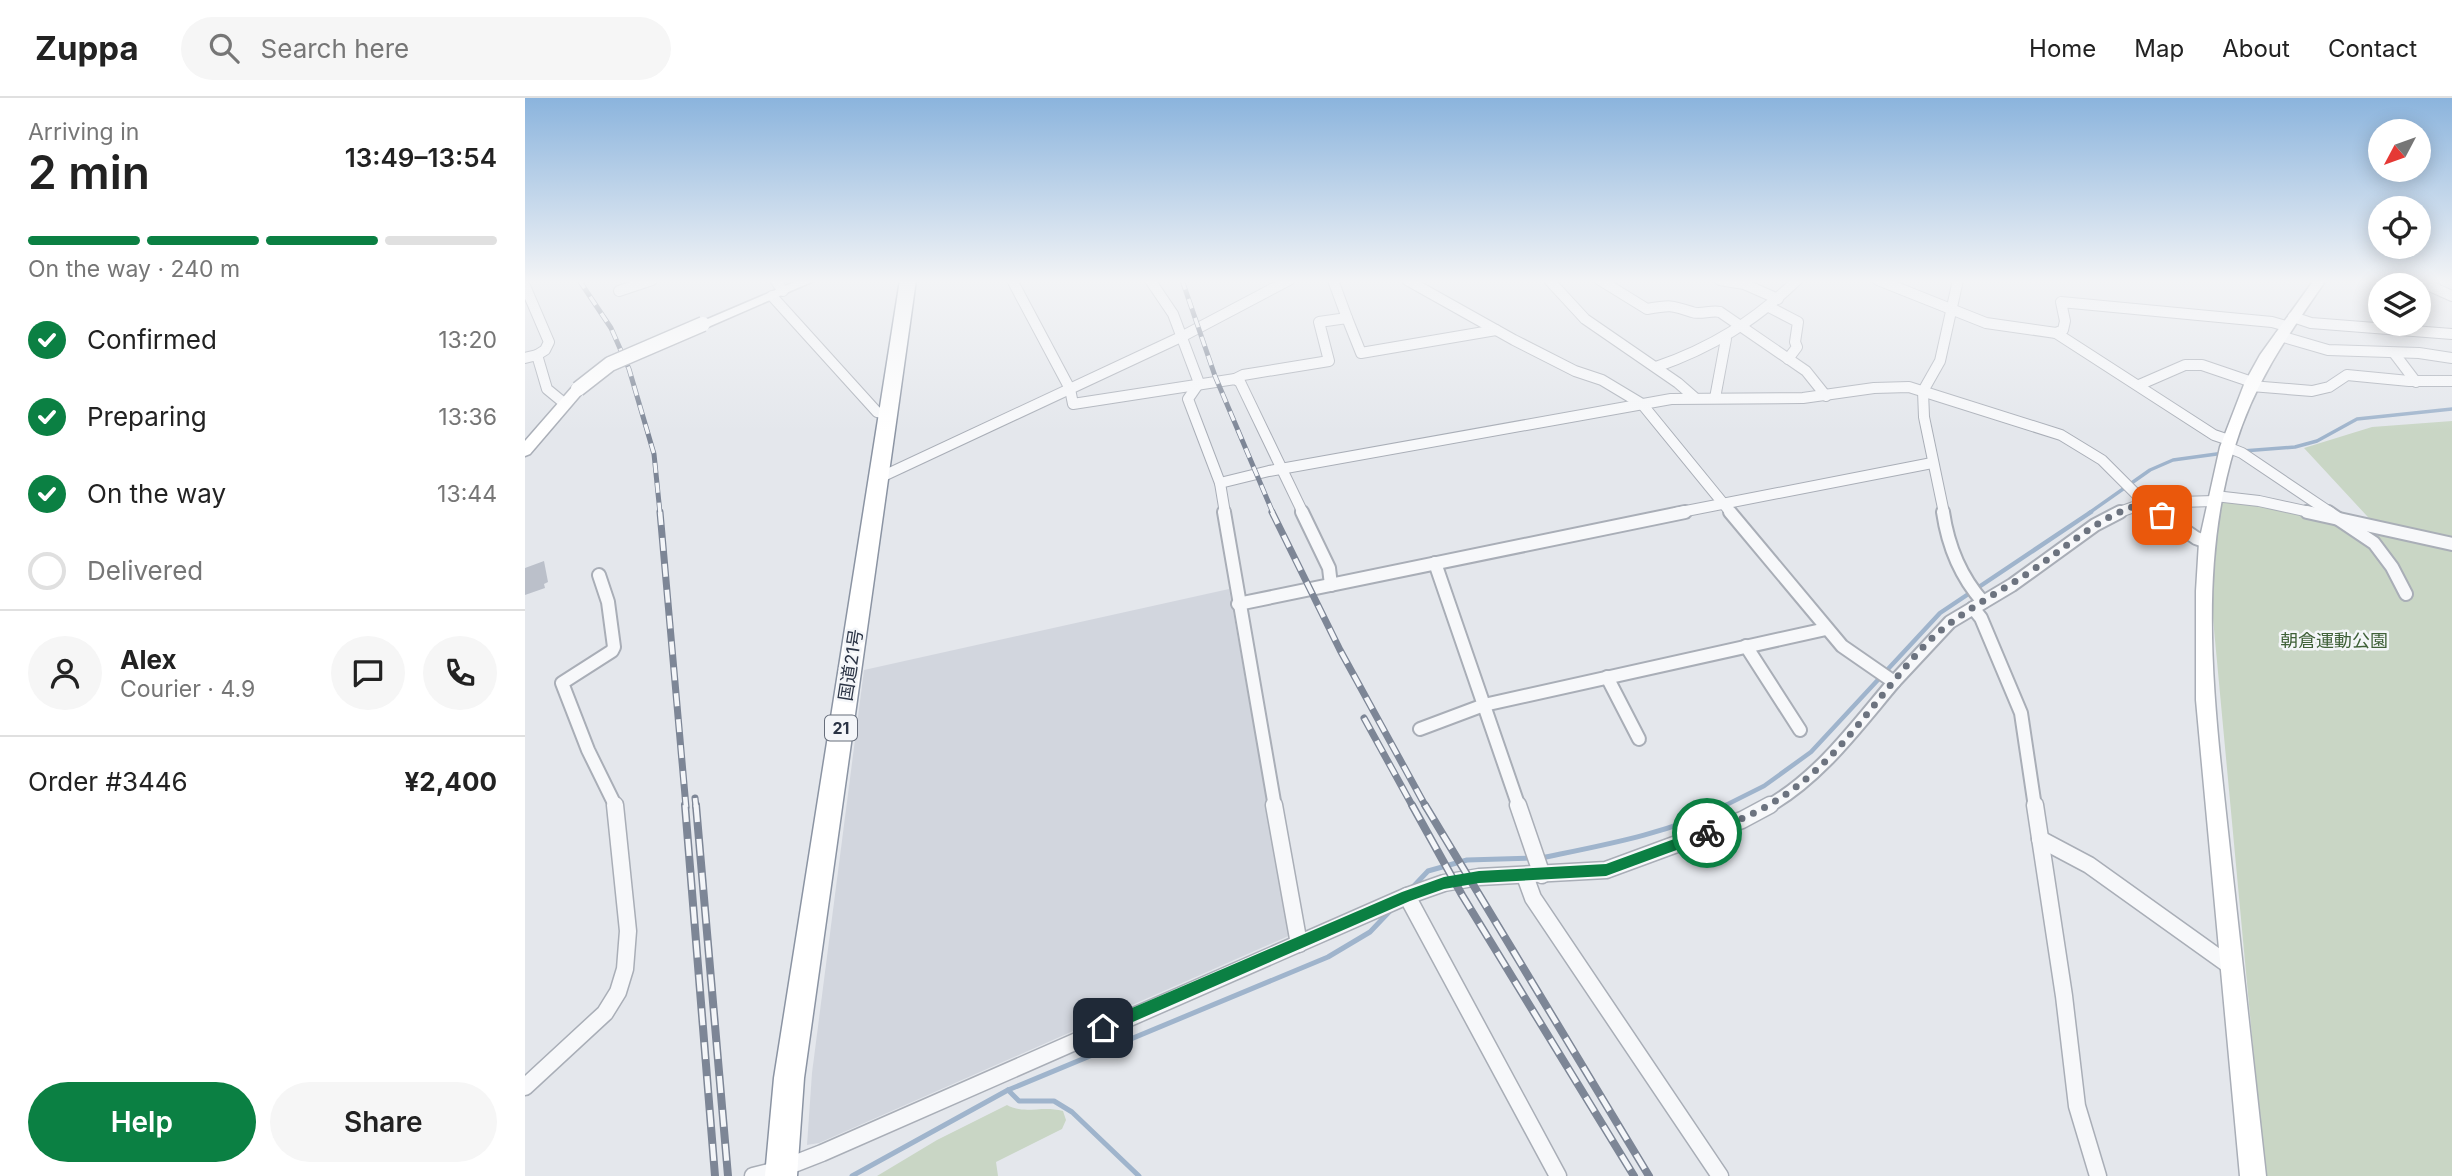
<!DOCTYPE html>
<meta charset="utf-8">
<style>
:root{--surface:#fff;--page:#f6f6f6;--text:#222;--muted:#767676;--line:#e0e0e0;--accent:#0b8043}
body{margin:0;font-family:Inter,"Noto Sans JP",sans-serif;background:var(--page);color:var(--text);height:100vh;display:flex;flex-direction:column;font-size:26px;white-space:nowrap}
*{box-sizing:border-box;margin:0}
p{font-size:23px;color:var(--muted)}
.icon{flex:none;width:38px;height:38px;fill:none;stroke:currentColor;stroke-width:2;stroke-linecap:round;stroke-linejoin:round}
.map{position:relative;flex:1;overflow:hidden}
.drawer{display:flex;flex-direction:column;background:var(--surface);width:525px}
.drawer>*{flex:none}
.needle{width:46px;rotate:229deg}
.fabs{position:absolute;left:1843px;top:21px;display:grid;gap:14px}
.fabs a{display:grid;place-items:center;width:63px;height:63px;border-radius:50%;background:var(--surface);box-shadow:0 4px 18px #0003;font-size:35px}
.pin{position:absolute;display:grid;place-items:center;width:60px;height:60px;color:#fff;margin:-30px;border-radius:14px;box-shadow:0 4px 10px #0006}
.courier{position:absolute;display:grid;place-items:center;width:70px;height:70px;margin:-35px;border:5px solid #0b8043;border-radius:50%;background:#fff;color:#222;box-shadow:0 2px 9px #0007}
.head em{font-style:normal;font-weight:600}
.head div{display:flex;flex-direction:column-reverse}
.head{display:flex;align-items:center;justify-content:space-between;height:119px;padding:0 28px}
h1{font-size:46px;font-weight:600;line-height:52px}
.bar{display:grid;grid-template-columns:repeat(4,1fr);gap:10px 7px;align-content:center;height:84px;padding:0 28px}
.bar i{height:9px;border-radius:5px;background:var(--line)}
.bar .on{background:var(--accent)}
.bar p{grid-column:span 4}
.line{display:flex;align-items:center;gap:18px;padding:0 28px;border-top:2px solid var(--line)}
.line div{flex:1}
.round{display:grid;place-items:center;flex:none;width:74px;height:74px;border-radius:37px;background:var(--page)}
ol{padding:0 28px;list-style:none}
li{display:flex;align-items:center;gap:21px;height:77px}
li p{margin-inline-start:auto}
li .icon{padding:7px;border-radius:50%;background:var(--accent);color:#fff;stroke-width:4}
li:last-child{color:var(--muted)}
li i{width:38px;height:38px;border:4px solid var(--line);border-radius:50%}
.primary-button{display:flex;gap:14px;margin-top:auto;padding:14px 28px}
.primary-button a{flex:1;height:80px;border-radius:42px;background:var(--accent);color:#fff;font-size:28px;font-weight:600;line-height:80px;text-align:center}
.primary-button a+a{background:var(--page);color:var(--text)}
header{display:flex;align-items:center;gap:42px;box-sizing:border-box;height:98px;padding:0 35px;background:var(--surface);border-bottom:2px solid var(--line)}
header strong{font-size:33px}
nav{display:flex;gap:38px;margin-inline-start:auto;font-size:24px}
.search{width:490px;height:63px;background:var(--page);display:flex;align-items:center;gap:18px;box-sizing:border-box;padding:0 24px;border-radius:38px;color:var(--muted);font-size:26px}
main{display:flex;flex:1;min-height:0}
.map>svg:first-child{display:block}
.built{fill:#d2d6de}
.green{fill:#c9d6c5}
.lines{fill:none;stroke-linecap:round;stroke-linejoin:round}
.stream-far2{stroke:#9fb4cc;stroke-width:3.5}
.stream-far1{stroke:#9fb4cc;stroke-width:4.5}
.stream{stroke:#9fb4cc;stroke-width:5}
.building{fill:#bbc0ca}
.street-far2-casing{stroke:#a9aeb7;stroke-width:12}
.street-far1-casing{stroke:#a9aeb7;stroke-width:16}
.street-casing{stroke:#a9aeb7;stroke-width:19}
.secondary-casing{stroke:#a9aeb7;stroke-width:3}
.highway-casing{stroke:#8b94a3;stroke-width:3}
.street-far2{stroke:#f7f8fa;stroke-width:10}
.street-far1{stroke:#f7f8fa;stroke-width:12}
.street{stroke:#f7f8fa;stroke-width:16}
.secondary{fill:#fff;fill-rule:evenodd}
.highway{fill:#fff;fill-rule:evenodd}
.rail-far2-casing{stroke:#7d8696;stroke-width:5}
.rail-far1-casing{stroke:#7d8696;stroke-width:7}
.rail-casing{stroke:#7d8696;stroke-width:8}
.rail-far2{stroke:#f4f6f9;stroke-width:3.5;stroke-dasharray:10;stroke-linecap:butt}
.rail-far1{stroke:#f4f6f9;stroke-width:4.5;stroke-dasharray:13;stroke-linecap:butt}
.rail{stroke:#f4f6f9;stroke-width:5;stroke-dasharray:17;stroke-linecap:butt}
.secondary-bridge-casing{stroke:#a9aeb7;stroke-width:17;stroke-linecap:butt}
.secondary-bridge{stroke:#fff;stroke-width:14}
.route{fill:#0b8043}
.done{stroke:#6c737f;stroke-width:7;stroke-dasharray:0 12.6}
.labels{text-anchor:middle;stroke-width:5;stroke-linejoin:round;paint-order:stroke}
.shield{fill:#f4f6f9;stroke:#676e7b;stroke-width:2}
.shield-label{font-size:16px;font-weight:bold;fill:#2b3445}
.park-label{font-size:18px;fill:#3f6138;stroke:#f4f6f9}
.street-label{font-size:18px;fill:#2b3445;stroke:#f4f6f9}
</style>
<header>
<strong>Zuppa</strong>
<div class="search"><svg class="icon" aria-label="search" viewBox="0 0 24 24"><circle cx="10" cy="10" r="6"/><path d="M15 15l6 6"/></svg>Search here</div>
<nav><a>Home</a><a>Map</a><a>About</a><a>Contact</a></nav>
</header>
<main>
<section class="drawer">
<div class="head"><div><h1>2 min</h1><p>Arriving in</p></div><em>13:49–13:54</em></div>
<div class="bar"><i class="on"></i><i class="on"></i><i class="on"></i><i></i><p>On the way · 240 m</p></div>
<ol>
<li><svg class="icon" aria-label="check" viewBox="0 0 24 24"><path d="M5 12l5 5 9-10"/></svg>Confirmed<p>13:20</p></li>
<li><svg class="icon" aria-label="check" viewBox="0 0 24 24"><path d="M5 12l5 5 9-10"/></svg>Preparing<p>13:36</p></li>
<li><svg class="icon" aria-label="check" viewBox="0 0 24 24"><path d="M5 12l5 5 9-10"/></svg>On the way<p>13:44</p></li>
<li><i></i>Delivered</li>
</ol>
<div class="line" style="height:126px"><a class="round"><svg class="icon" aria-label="person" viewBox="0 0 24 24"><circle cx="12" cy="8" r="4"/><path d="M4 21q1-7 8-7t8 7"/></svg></a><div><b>Alex</b><p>Courier · 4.9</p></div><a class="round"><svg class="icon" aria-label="chat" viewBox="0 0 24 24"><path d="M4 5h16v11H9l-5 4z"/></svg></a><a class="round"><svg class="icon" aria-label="phone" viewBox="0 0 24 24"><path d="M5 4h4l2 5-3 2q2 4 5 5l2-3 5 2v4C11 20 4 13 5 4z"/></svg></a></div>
<div class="line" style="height:91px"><div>Order #3446</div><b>¥2,400</b></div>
<div class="primary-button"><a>Help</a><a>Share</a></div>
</section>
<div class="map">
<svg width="1927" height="1078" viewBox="0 0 1927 1078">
<rect width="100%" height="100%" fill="#e4e7ec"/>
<path class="built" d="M 704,491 L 766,837 L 294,1045 L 282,1047 L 287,975 L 339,572 Z"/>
<g class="green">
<path d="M 1927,323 L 1927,1078 L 1740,1078 L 1686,499 L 1691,403 L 1714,401 L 1854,431 L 1779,350 L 1847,329 Z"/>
<path d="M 482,1007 C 500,1017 516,1007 538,1013 L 541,1022 L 537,1031 L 471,1064 L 473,1078 L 352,1078 L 412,1042 Z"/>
</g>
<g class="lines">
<g class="stream-far2">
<path d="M 1718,353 L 1770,349 L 1792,343 L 1832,321 L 1927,311"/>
<path d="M 1564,415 L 1625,372 L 1648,362 L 1699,355"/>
</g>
<path class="stream-far1" d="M 1197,709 L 1239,688 L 1286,654 L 1415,515 L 1566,414"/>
<g class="stream">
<path d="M 1016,760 C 1079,747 1142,736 1201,707"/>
<path d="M 886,791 L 903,773 L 942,762 L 1008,760"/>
<path d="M 483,992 L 494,1003 L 529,1003 L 547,1014 L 614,1078"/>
<path d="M 327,1078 L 483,992 L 803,859 L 845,834 L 865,813"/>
</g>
</g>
<path class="building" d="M 19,463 L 23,484 L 19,486 L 20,490 L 0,497 L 0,470 Z"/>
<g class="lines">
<g class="street-far2-casing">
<g id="street-far2">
<path d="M 250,182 L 258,193"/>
<path d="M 487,182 L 545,291 L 548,306 L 710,281 L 715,284 L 778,415"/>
<path d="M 625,182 L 648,216 L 674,285 L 663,301 L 695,385 L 700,415"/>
<path d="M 808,182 L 822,220"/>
<path d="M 882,182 L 989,242 L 1050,273 L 1077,282 L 1117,306 L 1206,415"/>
<path d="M 1024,182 L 1060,221 L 1153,285 L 1169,299"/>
<path d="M 1075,182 L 1122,211 C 1145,207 1146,207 1167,214 C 1175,217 1186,212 1195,214 L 1281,273 L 1301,298"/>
<path d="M 1195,182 L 1219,186 L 1253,201"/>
<path d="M 1353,182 L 1461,225 L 1531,235 L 1689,337 L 1704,342"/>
<path d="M 1891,182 L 1927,198"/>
<path d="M 0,188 L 24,244 L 20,252 L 12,257"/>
<path d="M 94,193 L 127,182"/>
<path d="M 247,198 L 352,314 L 364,316"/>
<path d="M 1246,210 L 1273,224 L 1270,244 L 1272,249 L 1263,261"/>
<path d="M 1768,219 L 1786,225 L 1927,236"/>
<path d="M 1531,235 L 1538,232 L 1540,223 L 1536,204 L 1747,224 L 1761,228"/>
<path d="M 1755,238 L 1803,252 L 1894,255 L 1927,260"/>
<path d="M 1869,255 L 1891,284"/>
<path d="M 0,260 L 12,257 L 22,291 L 39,305"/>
<path d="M 1131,269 C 1186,250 1230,223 1272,182"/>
<path d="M 710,281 L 718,277 L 804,263 L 794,224 L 822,220 L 836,255 L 971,232"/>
<path d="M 1614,287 L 1660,267 L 1677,267 L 1727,284"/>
<path d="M 1726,288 L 1787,293 L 1804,289 L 1822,277 L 1884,283 L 1927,283"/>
<path d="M 1190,300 L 1201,241"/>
<path d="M 1702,349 L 1717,355 L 1806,415"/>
<path d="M 354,380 L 658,238 L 764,182"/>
<path d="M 695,385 L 744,373 L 1146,301 L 1278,300 L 1349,290 L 1384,289 L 1536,337 L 1577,362 L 1620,405 L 1635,415"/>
<path d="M 1690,398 L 1734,403 L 1789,415"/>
<path d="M 1151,415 L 1407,365"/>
<path d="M 1419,415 L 1399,319 L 1398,293 L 1415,263 L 1433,182"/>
<path d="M 1592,415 L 1620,405 L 1689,403"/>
</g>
</g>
<g class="street-far1-casing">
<g id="street-far1">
<path d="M 699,414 L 750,709"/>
<path d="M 777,414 L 804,470 L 806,487"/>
<path d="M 1205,414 L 1317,548 L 1369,584 C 1331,629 1294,680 1242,709"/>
<path d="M 1418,414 C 1423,448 1435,478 1458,504"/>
<path d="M 1633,414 L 1671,440 L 1682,444"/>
<path d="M 1782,414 L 1927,446"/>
<path d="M 1803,414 L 1849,445 L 1867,469 L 1881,496"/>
<path d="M 910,465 L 994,709"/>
<path d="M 74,477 L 83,504 L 89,549 L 87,553 L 37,585 L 63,652 L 91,709"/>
<path d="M 713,506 L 1160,414"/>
<path d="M 1448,510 L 1456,520 L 1496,615 L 1510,709"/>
<path d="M 1221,548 L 1275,632"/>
<path d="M 1082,579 L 1114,641"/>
<path d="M 1369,584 L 1425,524 L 1487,487 L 1570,427 L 1595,414"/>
<path d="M 895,631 L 959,607 L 1301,531"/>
</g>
</g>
<g class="street-casing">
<g id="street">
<path d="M 749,707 L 774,846"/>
<path d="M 993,707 L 1017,777"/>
<path d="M 1510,707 L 1539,898 L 1552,1008 L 1573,1078"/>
<path d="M 1515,741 L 1564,767 L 1708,870"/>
<path d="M 1000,778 L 1008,800 L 1195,1078"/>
<path d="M 882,798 L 1033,1078"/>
<path d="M 0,989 L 80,915 L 93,894 L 100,871 L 103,833 L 90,707"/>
<path d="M 228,1078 L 256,1071 L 297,1055 L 882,798 L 919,785 L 954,779 L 1081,772 L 1217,722 L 1245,707"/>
</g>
</g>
<g class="secondary-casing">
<g id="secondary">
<path d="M 274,182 L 291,182 L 183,229 L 173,229 L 171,226 Z"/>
<path d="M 1789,182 L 1801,182 C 1763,237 1730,283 1710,348 C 1670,478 1691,619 1705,752 C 1717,861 1729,969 1741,1078 L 1715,1078 L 1671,602 L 1671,493 L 1674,444 L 1695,349 L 1720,284 L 1735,257 Z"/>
<path d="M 53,287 L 58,288 L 58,294 L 5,356 L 0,358 L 0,343 L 48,288 Z"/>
</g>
</g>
<g class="highway-casing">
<path id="highway" d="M 375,182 L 391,182 L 279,980 L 272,1078 L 240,1078 L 249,980 Z"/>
</g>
<use href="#street-far2" class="street-far2"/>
<use href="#street-far1" class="street-far1"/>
<use href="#street" class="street"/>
<use href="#secondary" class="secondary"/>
<use href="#highway" class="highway"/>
<g class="rail-far2-casing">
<g id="rail-far2">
<path d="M 54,182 L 86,230 L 104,271 L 129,356 L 135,415"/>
<path d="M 657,182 L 690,278 L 748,415"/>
</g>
</g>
<g class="rail-far1-casing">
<g id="rail-far1">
<path d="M 135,414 L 161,709"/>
<path d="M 747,414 L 815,552 L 901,709"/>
<path d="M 839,620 L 888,709"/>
<path d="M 170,700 L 171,709"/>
</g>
</g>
<g class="rail-casing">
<g id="rail">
<path d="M 160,707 L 190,1078"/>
<path d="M 171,707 L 203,1078"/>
<path d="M 887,707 L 937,797 L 1109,1078"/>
<path d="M 900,707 L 1124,1078"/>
</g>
</g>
<use href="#rail-far2" class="rail-far2"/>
<use href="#rail-far1" class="rail-far1"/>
<use href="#rail" class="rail"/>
<g class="secondary-bridge-casing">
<path id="secondary-bridge" d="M 53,291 L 85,266 L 178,226"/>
</g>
<use href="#secondary-bridge" class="secondary-bridge"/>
</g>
<linearGradient id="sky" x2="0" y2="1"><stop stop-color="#8bb4dd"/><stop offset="0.55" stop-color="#f3f4f6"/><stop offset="1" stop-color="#f3f4f6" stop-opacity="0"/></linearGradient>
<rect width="1927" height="333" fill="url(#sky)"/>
<path class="route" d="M 1182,729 L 1187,731 L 1187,739 L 1081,778 L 954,785 L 919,791 L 885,803 L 578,937 L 572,935 L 570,930 L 572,925 L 877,794 L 919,779 L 954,773 L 1081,766 Z"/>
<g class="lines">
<path class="done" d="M 1182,735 C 1216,722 1248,708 1276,685 C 1325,646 1358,591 1401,546 C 1435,512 1481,492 1519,464 C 1551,441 1581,415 1620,405 L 1637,417"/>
</g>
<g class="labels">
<rect class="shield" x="300" y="617.5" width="32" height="25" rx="5"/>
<g class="shield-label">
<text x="316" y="636">21</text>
</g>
<g class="park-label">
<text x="1809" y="549">朝倉運動公園</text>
</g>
<g class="street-label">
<text transform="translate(326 567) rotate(-81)" y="6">国道21号</text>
</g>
</g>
</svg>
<div class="fabs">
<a><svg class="needle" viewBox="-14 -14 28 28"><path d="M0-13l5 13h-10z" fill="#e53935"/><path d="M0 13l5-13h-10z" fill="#767676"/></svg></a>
<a><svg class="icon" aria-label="locate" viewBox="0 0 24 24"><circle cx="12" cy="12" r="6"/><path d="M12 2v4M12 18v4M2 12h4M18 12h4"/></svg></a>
<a><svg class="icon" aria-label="layers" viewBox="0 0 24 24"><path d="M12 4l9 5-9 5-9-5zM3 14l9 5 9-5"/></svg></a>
</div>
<div class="pin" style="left:1637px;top:417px;background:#ea580c"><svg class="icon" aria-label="bag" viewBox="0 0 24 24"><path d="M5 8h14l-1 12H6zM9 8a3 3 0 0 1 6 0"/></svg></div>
<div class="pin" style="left:578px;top:930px;background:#1f2937"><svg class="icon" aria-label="home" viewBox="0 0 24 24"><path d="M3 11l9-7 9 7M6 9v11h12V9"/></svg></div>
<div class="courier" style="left:1182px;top:735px"><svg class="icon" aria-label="bike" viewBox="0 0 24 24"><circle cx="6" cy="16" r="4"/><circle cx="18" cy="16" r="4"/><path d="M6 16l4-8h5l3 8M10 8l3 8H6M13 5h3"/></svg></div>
</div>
</main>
